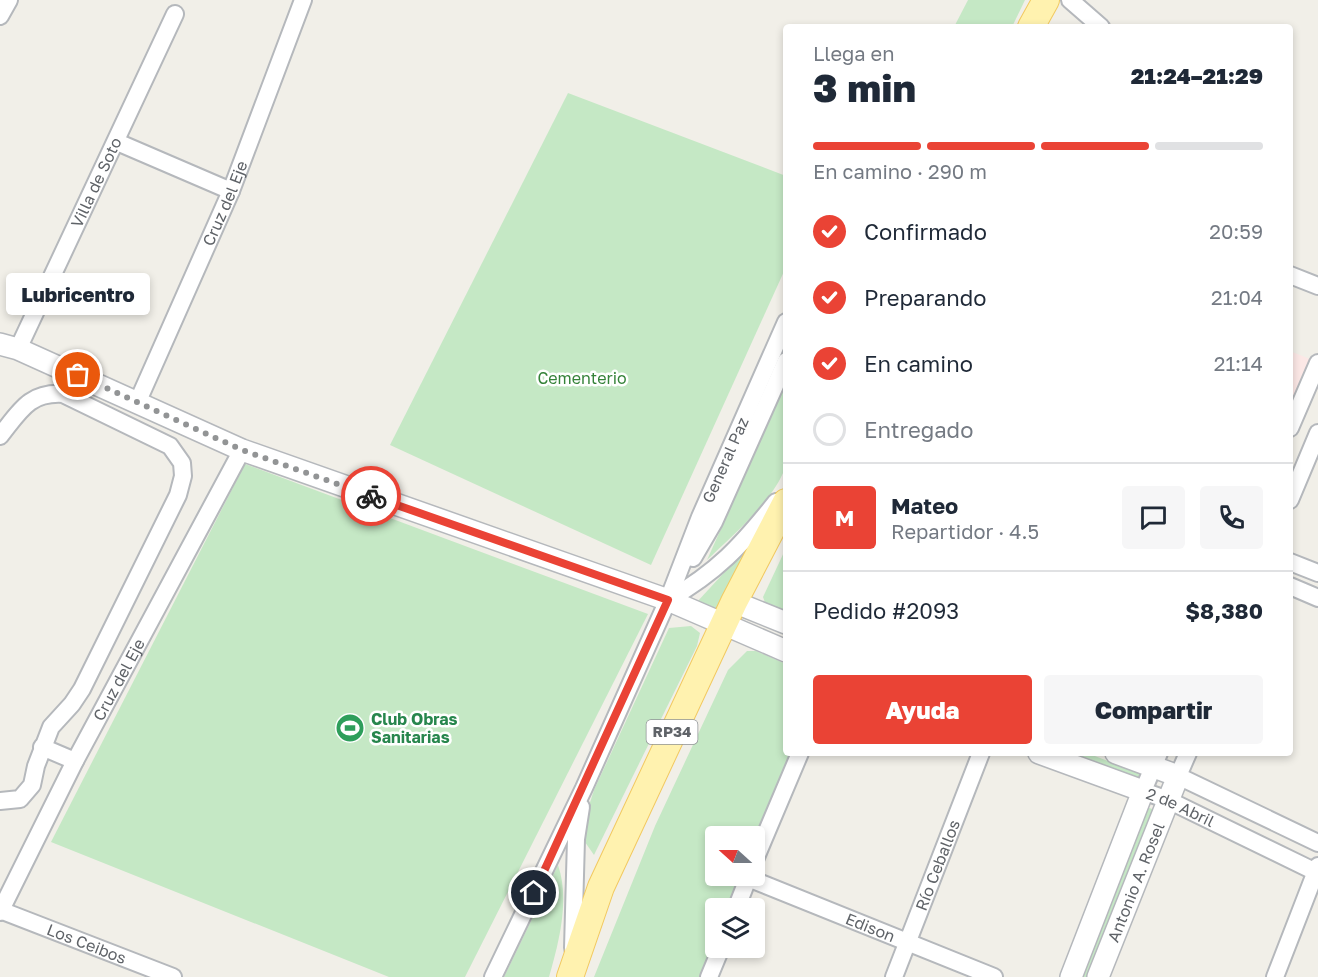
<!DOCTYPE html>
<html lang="es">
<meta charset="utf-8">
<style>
:root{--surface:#fff;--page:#f6f6f7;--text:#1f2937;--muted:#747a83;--line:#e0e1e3;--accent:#ea4335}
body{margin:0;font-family:"Golos Text",sans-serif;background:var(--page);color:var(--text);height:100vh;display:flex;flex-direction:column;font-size:22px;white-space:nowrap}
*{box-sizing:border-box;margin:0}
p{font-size:20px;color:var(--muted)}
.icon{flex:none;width:33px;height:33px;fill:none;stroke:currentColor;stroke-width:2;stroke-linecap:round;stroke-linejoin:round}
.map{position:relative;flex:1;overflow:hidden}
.panel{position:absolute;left:783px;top:24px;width:510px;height:732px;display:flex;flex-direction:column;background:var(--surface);border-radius:6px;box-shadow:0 3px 9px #0003}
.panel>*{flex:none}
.needle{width:39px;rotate:291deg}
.controls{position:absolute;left:705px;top:826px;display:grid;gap:12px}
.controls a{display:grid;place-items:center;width:60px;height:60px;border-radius:6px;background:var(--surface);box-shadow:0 3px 9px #0003;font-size:30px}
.pin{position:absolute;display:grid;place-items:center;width:51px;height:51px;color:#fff;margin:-26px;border:3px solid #fff;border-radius:50%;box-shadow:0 2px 6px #0007}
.courier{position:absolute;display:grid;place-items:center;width:60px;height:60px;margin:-30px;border:4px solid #ea4335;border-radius:50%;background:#fff;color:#222;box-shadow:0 2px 8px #0007}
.bubble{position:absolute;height:42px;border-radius:6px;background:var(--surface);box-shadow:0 3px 9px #0003;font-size:20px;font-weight:800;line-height:42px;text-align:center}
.headline em{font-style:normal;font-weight:800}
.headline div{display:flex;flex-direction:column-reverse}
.headline{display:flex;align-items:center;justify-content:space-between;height:102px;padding:0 30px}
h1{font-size:39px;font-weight:800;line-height:45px}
.bar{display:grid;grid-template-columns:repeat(4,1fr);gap:9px 6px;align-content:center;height:72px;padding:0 30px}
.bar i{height:8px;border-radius:4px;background:var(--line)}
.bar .active{background:var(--accent)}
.bar p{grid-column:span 4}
.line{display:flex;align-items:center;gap:15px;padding:0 30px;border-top:2px solid var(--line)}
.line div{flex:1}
.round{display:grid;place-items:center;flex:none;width:63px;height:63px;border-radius:6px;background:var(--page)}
ol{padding:0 30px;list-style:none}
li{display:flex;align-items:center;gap:18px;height:66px}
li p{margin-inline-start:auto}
li .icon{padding:6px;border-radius:50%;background:var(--accent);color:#fff;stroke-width:4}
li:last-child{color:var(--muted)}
li i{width:33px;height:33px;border:3px solid var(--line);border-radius:50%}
.cta{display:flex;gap:12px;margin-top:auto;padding:12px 30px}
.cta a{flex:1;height:69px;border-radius:6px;background:var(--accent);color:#fff;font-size:24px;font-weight:800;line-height:69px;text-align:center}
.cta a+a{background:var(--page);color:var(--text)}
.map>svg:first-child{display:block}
.medical{fill:#fce8e6}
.green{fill:#c5e8c5}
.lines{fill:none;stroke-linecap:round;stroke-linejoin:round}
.minor-casing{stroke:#b5b8bc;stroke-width:20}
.tertiary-casing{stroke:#b5b8bc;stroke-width:24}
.primary-casing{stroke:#f2c960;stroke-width:28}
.minor{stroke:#fff;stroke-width:16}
.tertiary{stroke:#fff;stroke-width:21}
.primary{stroke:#fff2af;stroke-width:26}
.done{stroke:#929495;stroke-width:6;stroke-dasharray:0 10.8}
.route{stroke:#ea4335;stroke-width:8}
.labels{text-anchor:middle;stroke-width:5;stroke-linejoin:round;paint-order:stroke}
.shield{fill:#fff;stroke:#8f9295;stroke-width:1.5}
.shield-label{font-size:15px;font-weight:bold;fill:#5f6368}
.street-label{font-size:16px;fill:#5f6368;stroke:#fff}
.park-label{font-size:16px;fill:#348238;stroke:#fff}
.leisure-label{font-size:16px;font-weight:bold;fill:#27864d;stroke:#fff;text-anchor:start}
</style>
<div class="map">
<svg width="1318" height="977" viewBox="0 0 1318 977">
<rect width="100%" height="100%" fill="#f1efe8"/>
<path class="medical" d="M 1290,351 L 1310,359 L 1290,408 Z"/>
<g class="green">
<path d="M 968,0 L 1025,0 L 1012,27 L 954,27 Z"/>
<path d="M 568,93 L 786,176 L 786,267 L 651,565 L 390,445 Z"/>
<path d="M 786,384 C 786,401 790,455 785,468 C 774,500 731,537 707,560 Z"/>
<path d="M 245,464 L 648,614 L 465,977 L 389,977 L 51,842 Z"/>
<path d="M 757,537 L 717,610 L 697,602 Z"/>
<path d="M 786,548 L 786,616 L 767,608 L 763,597 Z"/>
<path d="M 691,626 L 700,633 L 697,646 L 594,855 L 585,842 L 585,818 L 594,790 L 669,628 Z"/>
<path d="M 747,651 L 756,651 L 786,664 L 786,753 L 793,753 L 755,846 L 754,837 L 716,837 L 716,876 L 742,876 L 729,909 L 716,909 L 715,941 L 701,977 L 594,977 L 655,826 L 728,670 Z"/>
<path d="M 1060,753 L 1087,753 L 1142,774 L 1138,783 Z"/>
<path d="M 1147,807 L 1157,811 L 1092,977 L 1081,977 Z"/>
<path d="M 558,865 C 570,900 559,942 549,977 L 504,977 Z"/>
</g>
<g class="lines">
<g class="minor-casing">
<g id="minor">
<path d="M 1070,0 L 1101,27"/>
<path d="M 0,16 L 9,0"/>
<path d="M 117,142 L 231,191"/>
<path d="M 1290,275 L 1318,286"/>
<path id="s1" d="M 18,349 L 175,14"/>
<path id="s2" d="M 138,401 L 231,191 L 303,0"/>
<path d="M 1290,428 L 1318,363"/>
<path d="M 0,436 C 20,411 29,392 63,394 L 170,446 L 182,463 L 183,476 L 178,495 L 82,689 L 72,704 L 51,727 L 36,766 L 32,785 L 20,799 L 0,801"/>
<path d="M 1290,500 L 1318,433"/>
<path d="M 693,558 L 714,522 L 786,361"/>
<path d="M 1290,562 L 1318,573"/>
<path d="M 1290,586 L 1318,598"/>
<path d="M 668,600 C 717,572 741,546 776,502"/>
<path d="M 42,747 L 75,761"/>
<path id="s3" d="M 1159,753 L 1143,791 L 1168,800 L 1318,873"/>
<path d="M 1188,753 L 1178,776 L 1318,843"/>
<path d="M 754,862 L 800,753"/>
<path id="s4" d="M 748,878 L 994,977"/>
<path d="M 736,909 L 749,876"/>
<path id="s5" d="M 0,910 L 173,977"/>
<path id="s6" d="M 0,912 L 75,761 L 242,450"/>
<path d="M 573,948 L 576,839 L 581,807"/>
<path id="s7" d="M 493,977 L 584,788 L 668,600 L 700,517 L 786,322"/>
<path d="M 709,977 L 721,948"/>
<path id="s8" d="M 894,977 L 981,753"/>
<path d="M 1275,977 L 1318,866"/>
</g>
</g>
<g class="tertiary-casing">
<g id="tertiary">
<path d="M 0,344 L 18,349 L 242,450 L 668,600 L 786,651"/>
<path d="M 734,602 L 786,623"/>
<path d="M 1039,753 L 1143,791 L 1071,977"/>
<path id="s9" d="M 1098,977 L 1178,776 L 1116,753"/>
</g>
</g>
<g class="primary-casing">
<g id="primary">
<path d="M 1031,27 L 1046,0"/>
<path d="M 570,977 L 601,887 L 734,602 L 786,502"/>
</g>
</g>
<use href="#minor" class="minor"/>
<use href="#tertiary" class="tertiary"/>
<use href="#primary" class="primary"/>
</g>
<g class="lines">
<path class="done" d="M 78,375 L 242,450 L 371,496"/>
<path class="route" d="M 371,496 L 668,600 L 534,893"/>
</g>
<defs>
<g id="stadium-disc" transform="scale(1.5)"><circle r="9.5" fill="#2e9e5b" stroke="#fff"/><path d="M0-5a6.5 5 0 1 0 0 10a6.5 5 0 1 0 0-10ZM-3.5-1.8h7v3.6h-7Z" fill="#fff"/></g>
</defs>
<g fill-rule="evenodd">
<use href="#stadium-disc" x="350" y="728"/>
</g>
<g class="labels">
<rect class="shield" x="646.5" y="720" width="51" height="24" rx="4.5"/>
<g class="shield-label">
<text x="672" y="737">RP34</text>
</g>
<g class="street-label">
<text dy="6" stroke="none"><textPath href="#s1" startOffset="184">Villa de Soto</textPath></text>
<text dy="6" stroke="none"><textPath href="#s2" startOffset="216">Cruz del Eje</textPath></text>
<text dy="6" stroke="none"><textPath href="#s7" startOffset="567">General Paz</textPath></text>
<text dy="6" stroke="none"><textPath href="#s6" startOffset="261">Cruz del Eje</textPath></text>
<text dy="6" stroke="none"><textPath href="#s3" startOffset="82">2 de Abril</textPath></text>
<text dy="6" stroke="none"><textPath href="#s8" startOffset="120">Río Ceballos</textPath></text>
<text dy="6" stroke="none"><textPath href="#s9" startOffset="102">Antonio A. Rosel</textPath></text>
<text dy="6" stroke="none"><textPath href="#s4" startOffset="132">Edison</textPath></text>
<text dy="6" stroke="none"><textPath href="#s5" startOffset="93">Los Ceibos</textPath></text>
</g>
<g class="park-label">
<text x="582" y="384">Cementerio</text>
</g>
<g class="leisure-label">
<text x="371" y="725">Club Obras<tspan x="371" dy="18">Sanitarias</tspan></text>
</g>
</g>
</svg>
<div class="controls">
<a><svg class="needle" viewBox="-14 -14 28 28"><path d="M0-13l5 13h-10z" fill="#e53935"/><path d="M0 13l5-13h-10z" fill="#747a83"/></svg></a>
<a><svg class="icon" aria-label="layers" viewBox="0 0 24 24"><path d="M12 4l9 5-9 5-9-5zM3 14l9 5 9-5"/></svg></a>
</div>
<div class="pin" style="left:78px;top:375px;background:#ea580c"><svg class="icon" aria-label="bag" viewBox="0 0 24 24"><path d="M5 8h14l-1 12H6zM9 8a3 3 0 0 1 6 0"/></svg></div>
<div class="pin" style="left:534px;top:893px;background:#1f2937"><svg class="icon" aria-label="home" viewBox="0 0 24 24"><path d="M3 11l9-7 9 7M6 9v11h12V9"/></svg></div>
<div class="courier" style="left:371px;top:496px"><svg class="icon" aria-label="bike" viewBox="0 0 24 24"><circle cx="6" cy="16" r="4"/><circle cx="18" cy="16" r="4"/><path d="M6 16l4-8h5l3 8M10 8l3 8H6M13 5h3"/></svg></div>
<div class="bubble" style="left:6px;top:273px;width:144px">Lubricentro</div>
<section class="panel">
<div class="headline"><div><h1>3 min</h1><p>Llega en</p></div><em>21:24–21:29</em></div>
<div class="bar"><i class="active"></i><i class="active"></i><i class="active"></i><i></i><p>En camino · 290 m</p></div>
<ol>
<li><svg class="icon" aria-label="check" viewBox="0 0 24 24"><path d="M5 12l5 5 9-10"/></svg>Confirmado<p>20:59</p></li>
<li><svg class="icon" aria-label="check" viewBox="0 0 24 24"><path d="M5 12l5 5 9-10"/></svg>Preparando<p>21:04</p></li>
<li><svg class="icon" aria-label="check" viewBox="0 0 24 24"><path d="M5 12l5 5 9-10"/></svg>En camino<p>21:14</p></li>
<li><i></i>Entregado</li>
</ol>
<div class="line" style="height:108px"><b class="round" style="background:var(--accent);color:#fff">M</b><div><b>Mateo</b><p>Repartidor · 4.5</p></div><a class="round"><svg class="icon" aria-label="chat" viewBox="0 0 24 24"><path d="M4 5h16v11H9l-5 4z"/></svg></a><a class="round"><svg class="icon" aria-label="phone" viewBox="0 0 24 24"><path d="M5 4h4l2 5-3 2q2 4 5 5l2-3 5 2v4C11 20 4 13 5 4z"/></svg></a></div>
<div class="line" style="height:78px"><div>Pedido #2093</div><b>$8,380</b></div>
<div class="cta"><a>Ayuda</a><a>Compartir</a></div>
</section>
</div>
